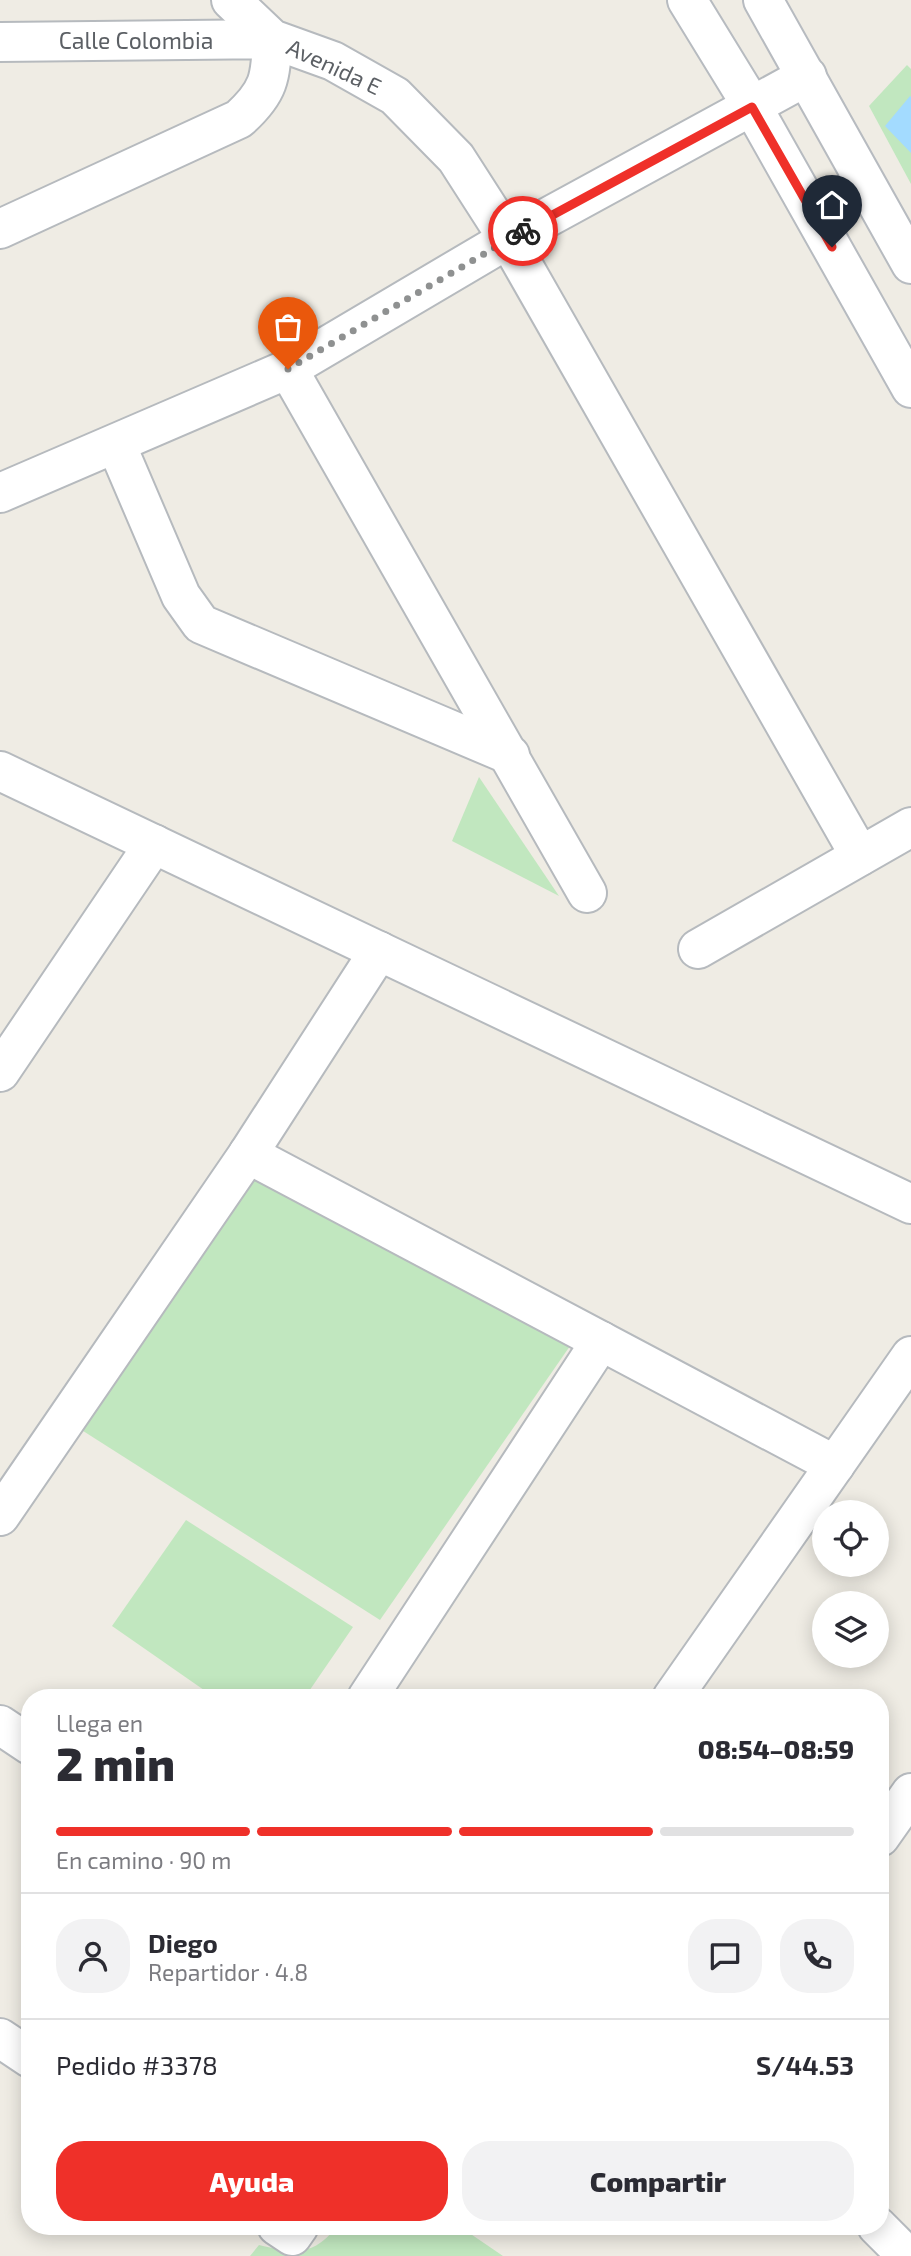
<!DOCTYPE html>
<html lang="es">
<meta charset="utf-8">
<style>
:root{--surface:#fff;--page:#f2f2f3;--text:#2b2b33;--muted:#7c7c81;--line:#e1e1e2;--accent:#ef3029}
body{margin:0;font-family:"Exo 2",sans-serif;background:var(--page);color:var(--text);height:100vh;display:flex;flex-direction:column;font-size:26px;white-space:nowrap}
*{box-sizing:border-box;margin:0}
p{font-size:23px;color:var(--muted)}
.icon{flex:none;width:38px;height:38px;fill:none;stroke:currentColor;stroke-width:2;stroke-linecap:round;stroke-linejoin:round}
.map{position:relative;flex:1;overflow:hidden}
.drawer{position:absolute;left:21px;top:1689px;width:868px;height:546px;display:flex;flex-direction:column;background:var(--surface);border-radius:28px;box-shadow:0 4px 18px #0003}
.drawer>*{flex:none}
.buttons{position:absolute;left:812px;top:1500px;display:grid;gap:14px}
.buttons a{display:grid;place-items:center;width:77px;height:77px;border-radius:50%;background:var(--surface);box-shadow:0 4px 18px #0003;font-size:35px}
.pin{position:absolute;display:grid;place-items:center;width:60px;height:60px;color:#fff;margin:-72px -30px;border-radius:50% 50% 50% 0;rotate:-45deg;box-shadow:0 0 7px #0007}
.pin .icon{rotate:45deg}
.courier{position:absolute;display:grid;place-items:center;width:70px;height:70px;margin:-35px;border:5px solid #ef3029;border-radius:50%;background:#fff;color:#222;box-shadow:0 2px 9px #0007}
.headline em{font-style:normal;font-weight:800}
.headline div{display:flex;flex-direction:column-reverse}
.headline{display:flex;align-items:center;justify-content:space-between;height:119px;padding:0 35px}
h1{font-size:46px;font-weight:800;line-height:52px}
.bar{display:grid;grid-template-columns:repeat(4,1fr);gap:10px 7px;align-content:center;height:84px;padding:0 35px}
.bar i{height:9px;border-radius:5px;background:var(--line)}
.bar .selected{background:var(--accent)}
.bar p{grid-column:span 4}
.line{display:flex;align-items:center;gap:18px;padding:0 35px;border-top:2px solid var(--line)}
.line div{flex:1}
.round{display:grid;place-items:center;flex:none;width:74px;height:74px;border-radius:28px;background:var(--page)}
.button{display:flex;gap:14px;margin-top:auto;padding:14px 35px}
.button a{flex:1;height:80px;border-radius:28px;background:var(--accent);color:#fff;font-size:28px;font-weight:800;line-height:80px;text-align:center}
.button a+a{background:var(--page);color:var(--text)}
.map>svg:first-child{display:block}
.green{fill:#c1e7bf}
.water{fill:#a3dbff}
.lines{fill:none;stroke-linecap:round;stroke-linejoin:round}
.minor-casing{stroke:#b6babe;stroke-width:42}
.tertiary-casing{stroke:#b6babe;stroke-width:42}
.secondary-casing{stroke:#b7bbc0;stroke-width:42}
.minor{stroke:#fff;stroke-width:38}
.tertiary{stroke:#fff;stroke-width:38}
.secondary{stroke:#fff;stroke-width:38}
.done{stroke:#8f9191;stroke-width:7;stroke-dasharray:0 12.6}
.route{stroke:#ef3029;stroke-width:9}
.labels{text-anchor:middle;stroke-width:7;stroke-linejoin:round;paint-order:stroke}
.street-label{font-size:23px;fill:#5c6065;stroke:#fff}
</style>
<div class="map">
<svg width="911" height="2256" viewBox="0 0 911 2256">
<rect width="100%" height="100%" fill="#efece4"/>
<g class="green">
<path d="M 907,65 L 911,69 L 911,184 L 869,106 Z"/>
<path d="M 479,777 L 559,896 L 452,841 Z"/>
<path d="M 254,1179 L 570,1346 L 380,1620 L 80,1429 Z"/>
<path d="M 186,1520 L 353,1627 L 305,1697 L 214,1697 L 112,1626 Z"/>
<path d="M 337,2226 L 459,2226 L 503,2256 L 250,2256 L 259,2245 C 295,2254 314,2256 337,2226 Z"/>
</g>
<path class="water" d="M 910,96 L 911,97 L 911,153 L 885,126 Z"/>
<g class="lines">
<g class="minor-casing">
<g id="minor">
<path d="M 231,0 L 272,39 L 333,61 L 395,96 L 456,158 L 508,239 L 860,856"/>
<path d="M 0,42 L 272,39 C 271,78 269,92 239,119 L 0,229"/>
<path d="M 288,369 L 587,893"/>
<path d="M 116,444 L 181,596 L 201,624 L 510,755"/>
<path d="M 0,771 L 911,1204"/>
<path d="M 698,949 L 911,827"/>
<path d="M 0,1072 L 154,844"/>
<path d="M 248,1154 L 835,1465"/>
<path d="M 0,1516 L 248,1154 L 379,951"/>
<path d="M 367,1698 L 601,1341"/>
<path d="M 672,1698 L 911,1356"/>
<path d="M 0,1725 L 30,1745"/>
<path d="M 880,1837 L 911,1793"/>
<path d="M 0,2038 L 30,2058"/>
<path d="M 277,2226 L 292,2236 L 299,2226"/>
<path d="M 877,2226 L 907,2256"/>
</g>
</g>
<g class="tertiary-casing">
<path id="tertiary" d="M 0,493 L 288,369 L 508,239 L 807,76"/>
</g>
<g class="secondary-casing">
<g id="secondary">
<path d="M 687,0 L 752,106 L 911,388"/>
<path d="M 763,0 L 911,264"/>
</g>
</g>
<use href="#minor" class="minor"/>
<use href="#tertiary" class="tertiary"/>
<use href="#secondary" class="secondary"/>
</g>
<g class="lines">
<path class="done" d="M 288,369 L 523,231"/>
<path class="route" d="M 523,231 L 752,107 L 832,247"/>
</g>
<g class="labels">
<g class="street-label">
<text x="136" y="49">Calle Colombia</text>
<text transform="translate(334 67) rotate(25)" y="8">Avenida E</text>
</g>
</g>
</svg>
<div class="buttons">
<a><svg class="icon" aria-label="locate" viewBox="0 0 24 24"><circle cx="12" cy="12" r="6"/><path d="M12 2v4M12 18v4M2 12h4M18 12h4"/></svg></a>
<a><svg class="icon" aria-label="layers" viewBox="0 0 24 24"><path d="M12 4l9 5-9 5-9-5zM3 14l9 5 9-5"/></svg></a>
</div>
<div class="pin" style="left:288px;top:369px;background:#ea580c"><svg class="icon" aria-label="bag" viewBox="0 0 24 24"><path d="M5 8h14l-1 12H6zM9 8a3 3 0 0 1 6 0"/></svg></div>
<div class="pin" style="left:832px;top:247px;background:#1f2937"><svg class="icon" aria-label="home" viewBox="0 0 24 24"><path d="M3 11l9-7 9 7M6 9v11h12V9"/></svg></div>
<div class="courier" style="left:523px;top:231px"><svg class="icon" aria-label="bike" viewBox="0 0 24 24"><circle cx="6" cy="16" r="4"/><circle cx="18" cy="16" r="4"/><path d="M6 16l4-8h5l3 8M10 8l3 8H6M13 5h3"/></svg></div>
<section class="drawer">
<div class="headline"><div><h1>2 min</h1><p>Llega en</p></div><em>08:54–08:59</em></div>
<div class="bar"><i class="selected"></i><i class="selected"></i><i class="selected"></i><i></i><p>En camino · 90 m</p></div>
<div class="line" style="height:126px"><a class="round"><svg class="icon" aria-label="person" viewBox="0 0 24 24"><circle cx="12" cy="8" r="4"/><path d="M4 21q1-7 8-7t8 7"/></svg></a><div><b>Diego</b><p>Repartidor · 4.8</p></div><a class="round"><svg class="icon" aria-label="chat" viewBox="0 0 24 24"><path d="M4 5h16v11H9l-5 4z"/></svg></a><a class="round"><svg class="icon" aria-label="phone" viewBox="0 0 24 24"><path d="M5 4h4l2 5-3 2q2 4 5 5l2-3 5 2v4C11 20 4 13 5 4z"/></svg></a></div>
<div class="line" style="height:91px"><div>Pedido #3378</div><b>S/44.53</b></div>
<div class="button"><a>Ayuda</a><a>Compartir</a></div>
</section>
</div>
